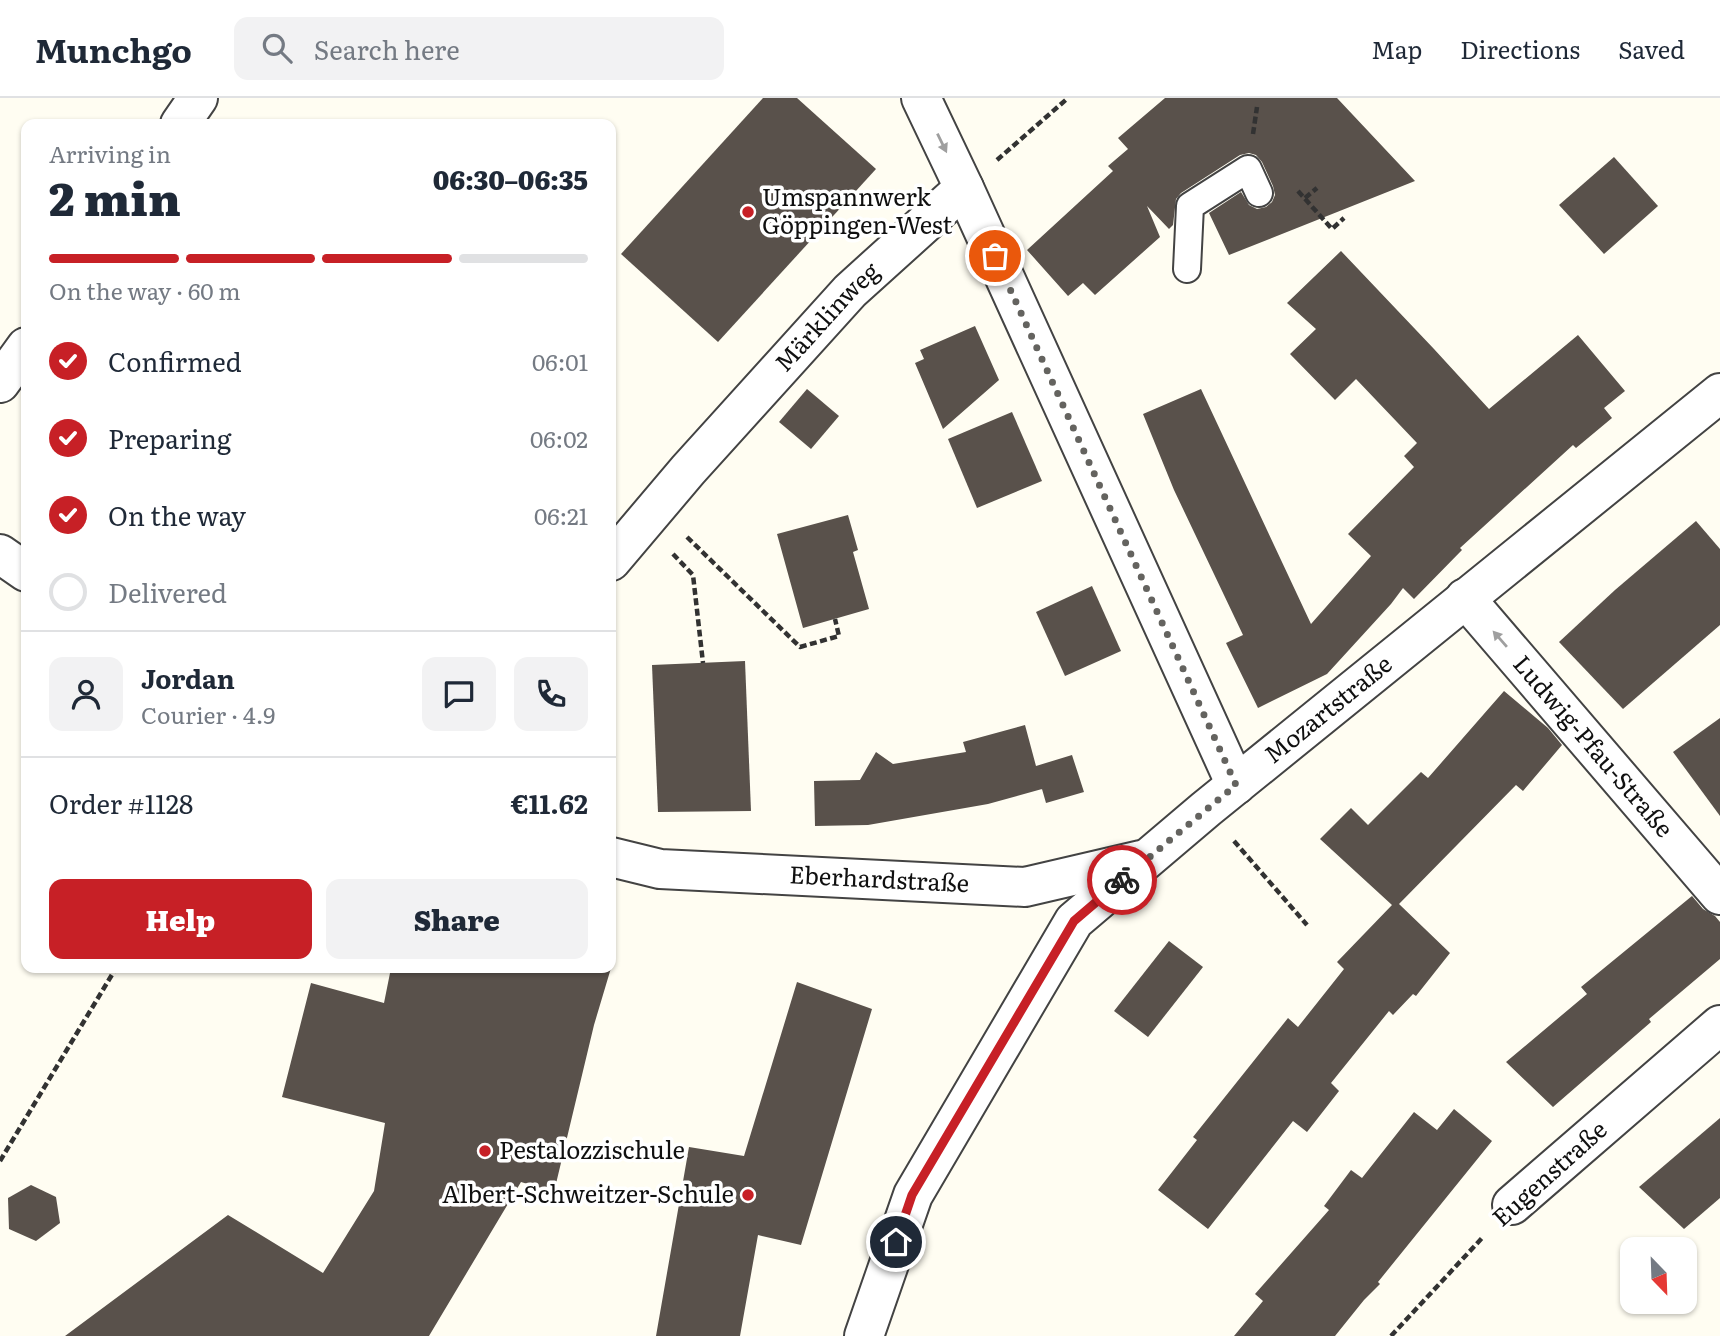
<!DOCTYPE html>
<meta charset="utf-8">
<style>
:root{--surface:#fff;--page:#f2f2f3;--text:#1f2937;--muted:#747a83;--line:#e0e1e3;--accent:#c72026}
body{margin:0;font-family:Literata,serif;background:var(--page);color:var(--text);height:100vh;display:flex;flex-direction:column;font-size:26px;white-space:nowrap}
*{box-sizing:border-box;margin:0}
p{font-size:23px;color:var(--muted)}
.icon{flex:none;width:38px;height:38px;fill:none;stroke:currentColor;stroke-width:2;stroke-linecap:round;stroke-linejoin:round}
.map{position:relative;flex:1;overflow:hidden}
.details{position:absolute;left:21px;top:21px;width:595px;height:854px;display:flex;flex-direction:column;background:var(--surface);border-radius:14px;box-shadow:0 2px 5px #0004}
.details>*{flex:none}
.needle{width:46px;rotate:157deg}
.fabs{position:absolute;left:1620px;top:1139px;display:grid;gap:14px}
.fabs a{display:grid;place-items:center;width:77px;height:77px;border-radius:14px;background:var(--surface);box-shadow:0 2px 5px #0004;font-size:35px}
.pin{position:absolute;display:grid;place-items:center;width:60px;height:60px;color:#fff;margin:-30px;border:4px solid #fff;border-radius:50%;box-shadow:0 2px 7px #0007}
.courier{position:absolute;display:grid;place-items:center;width:70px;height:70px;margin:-35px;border:5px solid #c72026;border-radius:50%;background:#fff;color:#222;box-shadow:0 2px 9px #0007}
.head em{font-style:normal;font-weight:800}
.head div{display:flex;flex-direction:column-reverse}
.head{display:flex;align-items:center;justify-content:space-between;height:119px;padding:0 28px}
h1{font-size:46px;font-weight:800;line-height:52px}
.bar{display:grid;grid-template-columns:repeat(4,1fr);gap:10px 7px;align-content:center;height:84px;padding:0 28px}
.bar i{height:9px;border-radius:5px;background:var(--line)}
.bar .current{background:var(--accent)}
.bar p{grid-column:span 4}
.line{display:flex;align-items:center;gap:18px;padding:0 28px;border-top:2px solid var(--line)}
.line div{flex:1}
.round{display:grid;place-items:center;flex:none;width:74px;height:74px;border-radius:14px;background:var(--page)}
ol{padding:0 28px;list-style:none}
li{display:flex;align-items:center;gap:21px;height:77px}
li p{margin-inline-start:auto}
li .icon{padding:7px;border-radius:50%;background:var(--accent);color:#fff;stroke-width:4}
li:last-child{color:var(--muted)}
li i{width:38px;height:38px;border:4px solid var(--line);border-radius:50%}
.primary-button{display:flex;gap:14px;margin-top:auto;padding:14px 28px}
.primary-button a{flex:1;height:80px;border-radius:14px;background:var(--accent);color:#fff;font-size:28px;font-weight:800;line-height:80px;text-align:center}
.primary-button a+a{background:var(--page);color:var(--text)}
header{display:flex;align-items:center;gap:42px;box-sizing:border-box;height:98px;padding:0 35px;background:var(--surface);border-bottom:2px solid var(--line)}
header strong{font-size:33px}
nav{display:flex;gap:38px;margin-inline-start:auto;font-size:24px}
.search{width:490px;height:63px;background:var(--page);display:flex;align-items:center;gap:18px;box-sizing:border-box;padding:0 24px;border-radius:14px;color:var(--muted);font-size:26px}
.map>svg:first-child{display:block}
.building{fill:#59514b}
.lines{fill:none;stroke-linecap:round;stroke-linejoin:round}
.lane-casing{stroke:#434343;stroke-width:30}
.street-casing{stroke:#434343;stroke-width:42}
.path{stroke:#323232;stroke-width:4.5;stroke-dasharray:7 3.5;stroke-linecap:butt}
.lane{stroke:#fff;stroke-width:26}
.street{stroke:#fff;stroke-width:38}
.oneway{fill:#9f9f9f}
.done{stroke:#64635f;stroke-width:7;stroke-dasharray:0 12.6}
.route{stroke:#c72026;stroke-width:9}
.poi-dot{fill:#c72026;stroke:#fff;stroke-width:2.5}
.labels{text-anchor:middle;stroke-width:7;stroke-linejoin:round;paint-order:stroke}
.poi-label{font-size:24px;fill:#101010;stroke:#fff;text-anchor:start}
.street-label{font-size:24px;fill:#101010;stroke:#fff}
</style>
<header>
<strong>Munchgo</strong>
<div class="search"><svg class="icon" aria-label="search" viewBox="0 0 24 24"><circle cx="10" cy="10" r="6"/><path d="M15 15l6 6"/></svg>Search here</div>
<nav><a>Map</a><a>Directions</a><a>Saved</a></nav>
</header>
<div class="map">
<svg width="1720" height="1238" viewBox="0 0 1720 1238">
<rect width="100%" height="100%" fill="#fffdf2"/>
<g class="building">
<path d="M 763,0 L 797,0 L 876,71 L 718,244 L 621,156 Z"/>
<path d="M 1165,0 L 1337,0 L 1415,83 L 1229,157 L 1209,115 L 1241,94 L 1249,107 L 1257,111 L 1266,109 L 1272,104 L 1275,97 L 1273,88 L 1262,64 L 1256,57 L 1249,55 L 1240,57 L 1181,95 L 1176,101 L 1173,127 L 1169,131 L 1147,108 L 1160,139 L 1095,197 L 1083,185 L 1068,198 L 1027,152 L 1113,73 L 1108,68 L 1128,51 L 1118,40 Z"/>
<path d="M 1614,59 L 1658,108 L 1604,156 L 1559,107 Z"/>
<path d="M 1341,153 L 1434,251 L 1489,311 L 1578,237 L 1625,293 L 1604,310 L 1612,320 L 1576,350 L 1573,347 L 1460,450 L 1462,452 L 1414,501 L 1403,490 L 1391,506 L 1327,576 L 1258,610 L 1226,545 L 1243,537 L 1174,392 L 1143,316 L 1201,291 L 1311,526 L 1371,458 L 1348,436 L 1414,369 L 1404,358 L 1417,345 L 1356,281 L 1335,302 L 1290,256 L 1316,231 L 1287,205 Z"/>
<path d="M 975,228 L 999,282 L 943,331 L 915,265 L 924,261 L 920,252 Z"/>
<path d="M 807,291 L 839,318 L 811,351 L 779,324 Z"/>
<path d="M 1012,314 L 1042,383 L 977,410 L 948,341 Z"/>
<path d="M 848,417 L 858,452 L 853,454 L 869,511 L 803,530 L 777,436 Z"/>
<path d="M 1696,423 L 1720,451 L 1720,527 L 1623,611 L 1559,544 L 1615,492 Z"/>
<path d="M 1092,488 L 1121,553 L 1065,578 L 1036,514 Z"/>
<path d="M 745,563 L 751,713 L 658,714 L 652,567 Z"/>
<path d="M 1504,593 L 1548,630 L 1562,647 L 1523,693 L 1516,687 L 1399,806 L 1450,855 L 1416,898 L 1413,896 L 1393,917 L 1389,913 L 1331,985 L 1339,993 L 1307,1034 L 1293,1023 L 1208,1131 L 1158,1092 L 1197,1042 L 1193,1039 L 1288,920 L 1298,929 L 1344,871 L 1337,864 L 1392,807 L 1320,741 L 1351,710 L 1368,727 L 1421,674 L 1428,680 Z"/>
<path d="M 1720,620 L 1720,718 L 1673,654 Z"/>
<path d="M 1025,627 L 1036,668 L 1072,657 L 1084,694 L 1046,705 L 1040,684 L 1042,691 L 988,706 L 868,727 L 815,728 L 814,683 L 860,682 L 876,654 L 893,666 L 966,654 L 963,644 Z"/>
<path d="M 1692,798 L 1703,811 L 1715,818 L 1720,824 L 1720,861 L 1649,921 L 1651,924 L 1553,1009 L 1506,964 L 1587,896 L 1581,889 Z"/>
<path d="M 1169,843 L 1203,869 L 1148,939 L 1114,913 Z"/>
<path d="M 391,870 L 611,870 L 594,927 L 554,1094 L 521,1084 L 429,1238 L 65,1238 L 228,1117 L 323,1175 L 374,1093 L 385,1025 L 282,999 L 311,885 L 384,905 Z"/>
<path d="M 797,884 L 872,911 L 801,1147 L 758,1137 L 740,1238 L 656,1238 L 689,1049 L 744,1058 Z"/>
<path d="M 1454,1011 L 1492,1043 L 1378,1184 L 1380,1186 L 1364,1202 L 1335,1238 L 1234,1238 L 1263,1203 L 1255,1196 L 1329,1112 L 1324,1108 L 1351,1072 L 1362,1080 L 1414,1014 L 1437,1032 Z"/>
<path d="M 1720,1020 L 1720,1100 L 1684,1131 L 1639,1089 Z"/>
<path d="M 31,1087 L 56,1099 L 60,1125 L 36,1143 L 9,1131 L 8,1100 Z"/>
</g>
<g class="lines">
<g class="lane-casing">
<path id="lane" d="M 1187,171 L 1190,108 L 1248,71 L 1259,95"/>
</g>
<g class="street-casing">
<g id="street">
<path d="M 921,0 L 964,90 L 1236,687"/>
<path d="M 180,26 L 198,0"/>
<path d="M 0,285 L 26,249"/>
<path d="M 0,456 L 26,474"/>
<path id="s1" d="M 611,463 L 688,372 L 850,193 L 964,90"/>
<path id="s2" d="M 1465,500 L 1720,797"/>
<path id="s3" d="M 611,759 L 660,771 L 1025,789 L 1141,762"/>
<path d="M 1512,1107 L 1720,927"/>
<path id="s4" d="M 864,1238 L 913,1097 L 1074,823 L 1206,711 L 1720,295"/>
</g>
</g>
<g class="path">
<path d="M 1253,36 L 1257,9"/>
<path d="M 997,62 L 1068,0"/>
<path d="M 1298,93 L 1332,131 L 1344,120"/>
<path d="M 1305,100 L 1317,90"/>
<path d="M 687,439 L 800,549 L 839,538 L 835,521"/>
<path d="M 673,456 L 693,477 L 703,565"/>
<path d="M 1234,743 L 1307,827"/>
<path d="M 0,1063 L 116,870"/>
<path d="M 1391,1238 L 1483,1139"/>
</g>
<use href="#lane" class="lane"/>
<use href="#street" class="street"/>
</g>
<defs><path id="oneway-solid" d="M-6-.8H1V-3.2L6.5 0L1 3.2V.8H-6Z" transform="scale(1.75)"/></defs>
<g class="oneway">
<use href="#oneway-solid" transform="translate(942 45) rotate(64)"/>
<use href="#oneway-solid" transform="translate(1500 541) rotate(-131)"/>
</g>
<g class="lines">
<path class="done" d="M 995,158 L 1236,687 L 1122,782"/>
<path class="route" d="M 896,1144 L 912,1097 L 1074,823 L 1122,782"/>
</g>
<g class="poi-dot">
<circle cx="748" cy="114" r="7"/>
<circle cx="485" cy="1053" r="7"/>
<circle cx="748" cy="1097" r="7"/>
</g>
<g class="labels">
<g class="poi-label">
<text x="762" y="108">Umspannwerk<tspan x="762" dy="28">Göppingen-West</tspan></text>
<text x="499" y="1061">Pestalozzischule</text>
<text x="734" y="1105" text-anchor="end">Albert-Schweitzer-Schule</text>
</g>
<g class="street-label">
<text dy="8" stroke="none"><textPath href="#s1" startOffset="326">Märklinweg</textPath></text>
<text dy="8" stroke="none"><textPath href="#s4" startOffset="798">Mozartstraße</textPath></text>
<text dy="8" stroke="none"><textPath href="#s2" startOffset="196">Ludwig-Pfau-Straße</textPath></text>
<text dy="8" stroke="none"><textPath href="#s3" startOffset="270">Eberhardstraße</textPath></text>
<text transform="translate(1550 1076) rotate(-42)" y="8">Eugenstraße</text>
</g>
</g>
</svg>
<div class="fabs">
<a><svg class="needle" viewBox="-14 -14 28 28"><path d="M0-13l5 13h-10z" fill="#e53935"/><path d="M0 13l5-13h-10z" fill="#747a83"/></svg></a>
</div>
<div class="pin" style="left:995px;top:158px;background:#ea580c"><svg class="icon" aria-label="bag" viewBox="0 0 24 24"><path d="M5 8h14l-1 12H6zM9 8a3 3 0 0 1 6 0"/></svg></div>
<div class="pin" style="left:896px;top:1144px;background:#1f2937"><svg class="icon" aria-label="home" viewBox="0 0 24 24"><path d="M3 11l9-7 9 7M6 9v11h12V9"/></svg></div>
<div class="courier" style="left:1122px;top:782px"><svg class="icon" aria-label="bike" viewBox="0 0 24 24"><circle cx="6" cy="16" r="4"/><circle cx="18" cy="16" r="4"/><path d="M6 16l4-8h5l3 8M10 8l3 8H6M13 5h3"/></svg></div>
<section class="details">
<div class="head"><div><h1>2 min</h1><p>Arriving in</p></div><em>06:30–06:35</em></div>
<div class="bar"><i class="current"></i><i class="current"></i><i class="current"></i><i></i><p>On the way · 60 m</p></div>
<ol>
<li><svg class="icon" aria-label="check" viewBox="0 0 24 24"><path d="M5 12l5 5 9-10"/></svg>Confirmed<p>06:01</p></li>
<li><svg class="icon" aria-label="check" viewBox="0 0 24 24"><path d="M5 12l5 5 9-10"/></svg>Preparing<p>06:02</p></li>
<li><svg class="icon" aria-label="check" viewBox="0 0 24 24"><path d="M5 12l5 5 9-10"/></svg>On the way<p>06:21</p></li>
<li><i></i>Delivered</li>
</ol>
<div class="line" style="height:126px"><a class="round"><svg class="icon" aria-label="person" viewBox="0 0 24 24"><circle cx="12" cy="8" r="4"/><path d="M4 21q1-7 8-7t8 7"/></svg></a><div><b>Jordan</b><p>Courier · 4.9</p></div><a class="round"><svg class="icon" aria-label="chat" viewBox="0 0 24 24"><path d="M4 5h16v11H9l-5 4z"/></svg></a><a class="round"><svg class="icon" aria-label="phone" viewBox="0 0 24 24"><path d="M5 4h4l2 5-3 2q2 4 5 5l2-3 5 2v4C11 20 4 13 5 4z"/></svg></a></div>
<div class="line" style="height:91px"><div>Order #1128</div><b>€11.62</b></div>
<div class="primary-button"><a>Help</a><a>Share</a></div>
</section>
</div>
